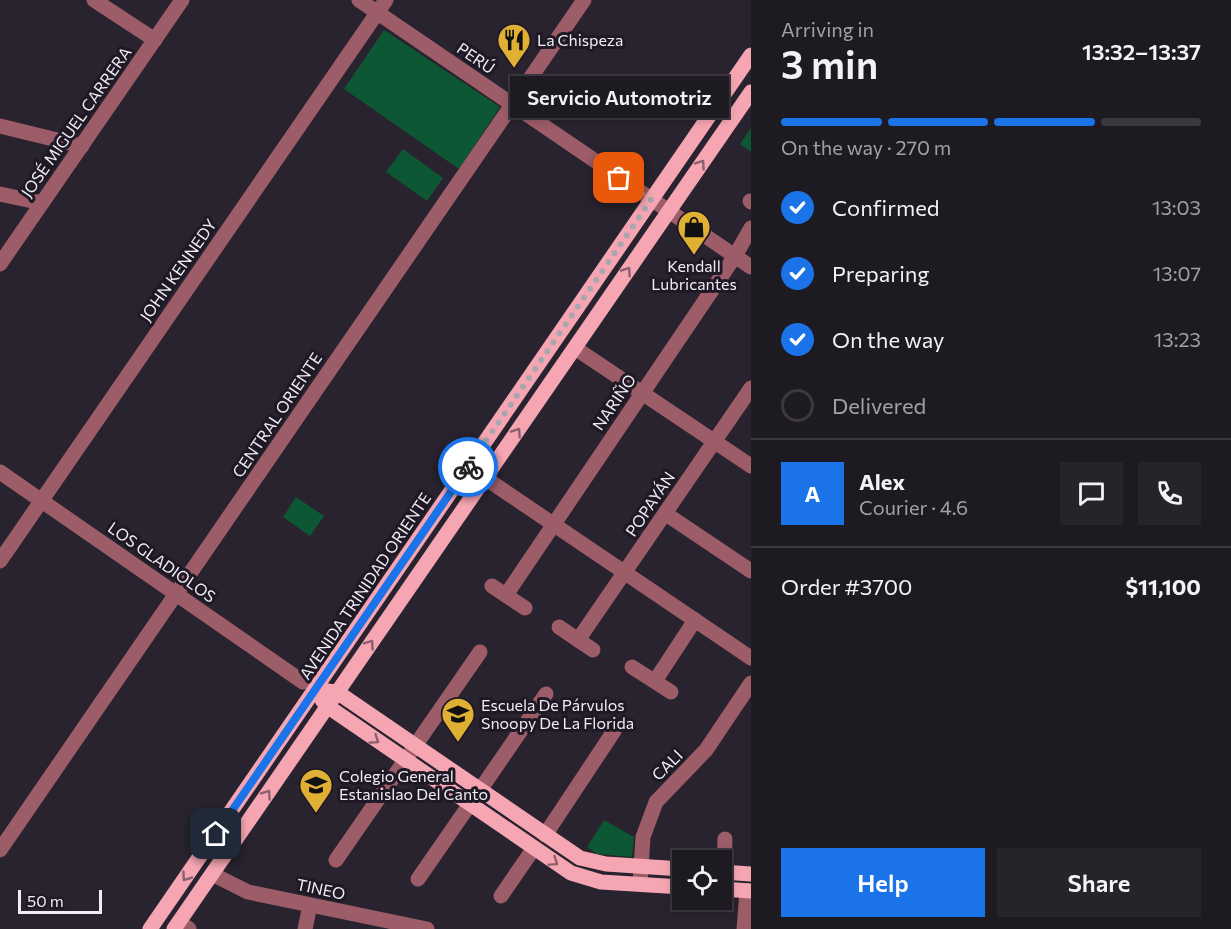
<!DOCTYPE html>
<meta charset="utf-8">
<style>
:root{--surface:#1e1a22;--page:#26232a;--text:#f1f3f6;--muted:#a1a1a5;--line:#3c3840;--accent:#1a73e8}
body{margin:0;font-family:Commissioner,sans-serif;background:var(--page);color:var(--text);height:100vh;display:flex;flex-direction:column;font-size:22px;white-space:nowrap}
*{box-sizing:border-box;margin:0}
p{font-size:20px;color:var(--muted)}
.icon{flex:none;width:33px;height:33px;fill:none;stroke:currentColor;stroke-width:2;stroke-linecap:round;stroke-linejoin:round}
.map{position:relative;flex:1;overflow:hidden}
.sheet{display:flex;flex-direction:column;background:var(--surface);width:480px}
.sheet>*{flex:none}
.tools{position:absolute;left:672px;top:850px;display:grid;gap:12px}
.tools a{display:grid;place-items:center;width:60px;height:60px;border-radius:0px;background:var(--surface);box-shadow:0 3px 9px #0003,0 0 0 2px var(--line);font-size:30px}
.scale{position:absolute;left:18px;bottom:15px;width:84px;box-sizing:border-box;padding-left:6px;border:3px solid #f0edf5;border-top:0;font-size:16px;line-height:21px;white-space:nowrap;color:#f0edf5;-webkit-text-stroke:4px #1e1925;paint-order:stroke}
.pin{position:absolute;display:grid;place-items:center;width:51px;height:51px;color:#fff;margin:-26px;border-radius:12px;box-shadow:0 3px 9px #0006}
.courier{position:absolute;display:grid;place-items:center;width:60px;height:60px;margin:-30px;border:4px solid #1a73e8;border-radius:50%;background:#fff;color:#222;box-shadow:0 2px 8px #0007}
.bubble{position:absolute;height:42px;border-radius:0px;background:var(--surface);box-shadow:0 3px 9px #0003,0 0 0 2px var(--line);font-size:20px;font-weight:600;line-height:42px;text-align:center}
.headline em{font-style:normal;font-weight:600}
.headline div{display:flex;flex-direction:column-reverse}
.headline{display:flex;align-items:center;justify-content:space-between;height:102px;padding:0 30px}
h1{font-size:39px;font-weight:600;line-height:45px}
.bar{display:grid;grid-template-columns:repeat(4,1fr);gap:9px 6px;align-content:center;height:72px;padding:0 30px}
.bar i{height:8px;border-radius:4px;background:var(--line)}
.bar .active{background:var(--accent)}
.bar p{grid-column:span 4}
.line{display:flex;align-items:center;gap:15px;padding:0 30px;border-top:2px solid var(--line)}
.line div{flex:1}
.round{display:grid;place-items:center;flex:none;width:63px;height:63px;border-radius:0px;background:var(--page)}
ol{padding:0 30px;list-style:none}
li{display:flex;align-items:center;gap:18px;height:66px}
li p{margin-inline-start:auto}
li .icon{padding:6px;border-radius:50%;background:var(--accent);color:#fff;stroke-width:4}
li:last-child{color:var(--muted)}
li i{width:33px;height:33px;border:3px solid var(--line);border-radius:50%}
.primary-button{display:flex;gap:12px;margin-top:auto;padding:12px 30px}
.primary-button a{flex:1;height:69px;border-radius:0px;background:var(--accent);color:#fff;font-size:24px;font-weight:600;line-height:69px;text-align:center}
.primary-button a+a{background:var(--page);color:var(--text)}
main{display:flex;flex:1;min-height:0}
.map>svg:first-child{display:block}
.green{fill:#0d5735}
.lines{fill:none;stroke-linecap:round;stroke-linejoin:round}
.minor{stroke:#9c5c68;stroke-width:15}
.major{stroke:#f6a6b3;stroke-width:15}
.oneway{stroke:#8a606c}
.done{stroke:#aaa6af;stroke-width:6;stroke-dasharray:0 10.8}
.route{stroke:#1a73e8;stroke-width:8}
.labels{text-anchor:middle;stroke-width:6;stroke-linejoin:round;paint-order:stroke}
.poi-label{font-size:16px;fill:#f0edf5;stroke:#1e1925;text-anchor:start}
.street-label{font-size:16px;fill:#f0edf5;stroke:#1e1925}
</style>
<main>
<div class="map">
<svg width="751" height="929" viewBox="0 0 751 929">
<rect width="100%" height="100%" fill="#28232e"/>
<g class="green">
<path d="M 384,30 L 500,107 L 459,169 L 344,89 Z"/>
<path d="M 751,128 L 751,152 L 740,144 Z"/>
<path d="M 403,149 L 443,178 L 427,201 L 386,172 Z"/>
<path d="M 296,497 L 324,516 L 310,536 L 283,517 Z"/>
<path d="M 604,820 L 634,837 L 632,857 L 597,854 L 587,847 Z"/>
</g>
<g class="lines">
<g class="minor">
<path d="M 94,0 L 155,40"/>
<path d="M 359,0 L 751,267"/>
<path d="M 0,126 L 82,146"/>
<path d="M 0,194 L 42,203"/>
<path d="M 750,201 L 751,202"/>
<path d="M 0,264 L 182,0"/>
<path d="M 575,348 L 751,466"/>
<path d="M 0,472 L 303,682"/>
<path d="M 485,478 L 751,658"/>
<path d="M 666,514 L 751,571"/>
<path d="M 0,561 L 386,0"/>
<path d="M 492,586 L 525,608"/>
<path d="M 506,595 L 735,256 L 751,228"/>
<path d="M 559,627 L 593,650"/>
<path d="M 578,640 L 751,388"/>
<path d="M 632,667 L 671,692"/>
<path d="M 655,681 L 695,620"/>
<path d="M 480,790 L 546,694"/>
<path d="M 545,835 L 614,731"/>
<path d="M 0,850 L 584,0"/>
<path d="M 336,860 L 480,652"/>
<path d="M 724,872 L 725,839"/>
<path d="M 212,874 L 248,892 L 427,929"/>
<path d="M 418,879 L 470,804"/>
<path d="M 640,884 L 643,837 L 656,802 L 706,750 L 751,683"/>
<path d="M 501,896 L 534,848"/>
<path d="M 179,922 L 189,929"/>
<path d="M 305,929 L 310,905"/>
<path d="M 744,929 L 747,891"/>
</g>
<g class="major">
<path d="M 327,691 L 337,692 L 580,858 L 606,864 L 682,869"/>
<path d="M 322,700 L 327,706 L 571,873 L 601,882 L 682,887"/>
<path d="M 722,872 L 751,874"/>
<path d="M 722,889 L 751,891"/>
<path d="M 150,929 L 751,55"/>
<path d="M 174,929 L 751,92"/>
</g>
</g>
<defs><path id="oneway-chevron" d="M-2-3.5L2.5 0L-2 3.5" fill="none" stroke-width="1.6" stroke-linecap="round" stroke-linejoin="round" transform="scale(1.5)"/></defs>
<g class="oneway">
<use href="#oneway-chevron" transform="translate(701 164) rotate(-55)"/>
<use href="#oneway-chevron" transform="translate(627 271) rotate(-56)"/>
<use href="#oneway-chevron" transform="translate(517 432) rotate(-56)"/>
<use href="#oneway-chevron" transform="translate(370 644) rotate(-55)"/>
<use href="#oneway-chevron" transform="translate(375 740) rotate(35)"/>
<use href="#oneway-chevron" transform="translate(267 794) rotate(-55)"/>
<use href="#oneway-chevron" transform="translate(554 862) rotate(34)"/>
<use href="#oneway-chevron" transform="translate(186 877) rotate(125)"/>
</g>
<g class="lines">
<path class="done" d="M 468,467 L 651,200 L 619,178"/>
<path class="route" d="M 216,834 L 468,467"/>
</g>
<defs>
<g id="restaurant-pin" transform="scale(1.725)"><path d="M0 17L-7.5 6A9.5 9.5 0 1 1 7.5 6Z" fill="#e0b034" stroke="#1e1925"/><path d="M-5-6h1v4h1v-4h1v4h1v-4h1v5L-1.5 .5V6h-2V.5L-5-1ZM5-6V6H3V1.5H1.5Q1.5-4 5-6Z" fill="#111"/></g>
<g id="shop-pin" transform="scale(1.725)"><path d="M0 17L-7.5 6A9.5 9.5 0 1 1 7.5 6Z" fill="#e0b034" stroke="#1e1925"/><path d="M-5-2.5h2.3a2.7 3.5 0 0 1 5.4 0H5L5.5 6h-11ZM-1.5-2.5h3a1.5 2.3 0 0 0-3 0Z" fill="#111"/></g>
<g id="school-pin" transform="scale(1.725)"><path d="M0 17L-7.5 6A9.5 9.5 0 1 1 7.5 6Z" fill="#e0b034" stroke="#1e1925"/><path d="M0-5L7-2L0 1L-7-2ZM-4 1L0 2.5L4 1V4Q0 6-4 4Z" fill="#111"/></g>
</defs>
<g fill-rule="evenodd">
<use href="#restaurant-pin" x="514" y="40"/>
<use href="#shop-pin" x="694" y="227"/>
<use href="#school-pin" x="458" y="714"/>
<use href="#school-pin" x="316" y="785"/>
</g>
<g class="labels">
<g class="poi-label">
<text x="537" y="46">La Chispeza</text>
<text x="694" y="272" text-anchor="middle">Kendall<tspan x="694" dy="18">Lubricantes</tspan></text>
<text x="481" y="711">Escuela De Párvulos<tspan x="481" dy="18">Snoopy De La Florida</tspan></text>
<text x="339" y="782">Colegio General<tspan x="339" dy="18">Estanislao Del Canto</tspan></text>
</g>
<g class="street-label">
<text transform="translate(476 58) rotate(34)" y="6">PERÚ</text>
<text transform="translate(76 122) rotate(-55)" y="6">JOSÉ MIGUEL CARRERA</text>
<text transform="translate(178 270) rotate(-55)" y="6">JOHN KENNEDY</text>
<text transform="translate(614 402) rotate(-56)" y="6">NARIÑO</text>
<text transform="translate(277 415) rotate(-56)" y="6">CENTRAL ORIENTE</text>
<text transform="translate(650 504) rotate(-56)" y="6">POPAYÁN</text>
<text transform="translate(162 562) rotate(35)" y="6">LOS GLADIOLOS</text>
<text transform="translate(365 586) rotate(-56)" y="6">AVENIDA TRINIDAD ORIENTE</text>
<text transform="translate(667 765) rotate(-45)" y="6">CALI</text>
<text transform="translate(321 889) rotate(12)" y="6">TINEO</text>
</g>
</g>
</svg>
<div class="tools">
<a><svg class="icon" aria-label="locate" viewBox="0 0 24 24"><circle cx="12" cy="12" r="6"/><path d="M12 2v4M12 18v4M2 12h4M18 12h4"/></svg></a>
</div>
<div class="scale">50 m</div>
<div class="pin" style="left:619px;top:178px;background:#ea580c"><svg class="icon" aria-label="bag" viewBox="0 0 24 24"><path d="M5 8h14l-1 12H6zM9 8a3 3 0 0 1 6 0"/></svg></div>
<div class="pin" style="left:216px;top:834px;background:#1f2937"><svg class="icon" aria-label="home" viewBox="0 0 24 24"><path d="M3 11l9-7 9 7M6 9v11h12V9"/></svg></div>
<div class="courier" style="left:468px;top:467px"><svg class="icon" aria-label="bike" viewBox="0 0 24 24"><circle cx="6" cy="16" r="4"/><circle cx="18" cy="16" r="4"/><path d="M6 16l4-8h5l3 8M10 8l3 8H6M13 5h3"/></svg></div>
<div class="bubble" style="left:510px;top:76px;width:219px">Servicio Automotriz</div>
</div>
<section class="sheet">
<div class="headline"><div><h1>3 min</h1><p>Arriving in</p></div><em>13:32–13:37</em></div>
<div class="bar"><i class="active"></i><i class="active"></i><i class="active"></i><i></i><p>On the way · 270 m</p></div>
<ol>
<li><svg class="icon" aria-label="check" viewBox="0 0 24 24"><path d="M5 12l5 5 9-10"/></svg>Confirmed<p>13:03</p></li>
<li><svg class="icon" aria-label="check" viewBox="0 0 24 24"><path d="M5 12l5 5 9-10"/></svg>Preparing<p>13:07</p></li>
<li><svg class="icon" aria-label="check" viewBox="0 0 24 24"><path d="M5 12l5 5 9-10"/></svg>On the way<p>13:23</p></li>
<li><i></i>Delivered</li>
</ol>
<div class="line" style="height:108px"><b class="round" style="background:var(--accent);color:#fff">A</b><div><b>Alex</b><p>Courier · 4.6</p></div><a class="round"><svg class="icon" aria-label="chat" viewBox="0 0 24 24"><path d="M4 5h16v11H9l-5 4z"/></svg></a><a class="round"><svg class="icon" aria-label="phone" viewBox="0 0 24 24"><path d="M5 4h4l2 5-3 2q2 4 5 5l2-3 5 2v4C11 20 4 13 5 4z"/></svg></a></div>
<div class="line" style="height:78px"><div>Order #3700</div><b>$11,100</b></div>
<div class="primary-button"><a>Help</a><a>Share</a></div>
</section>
</main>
